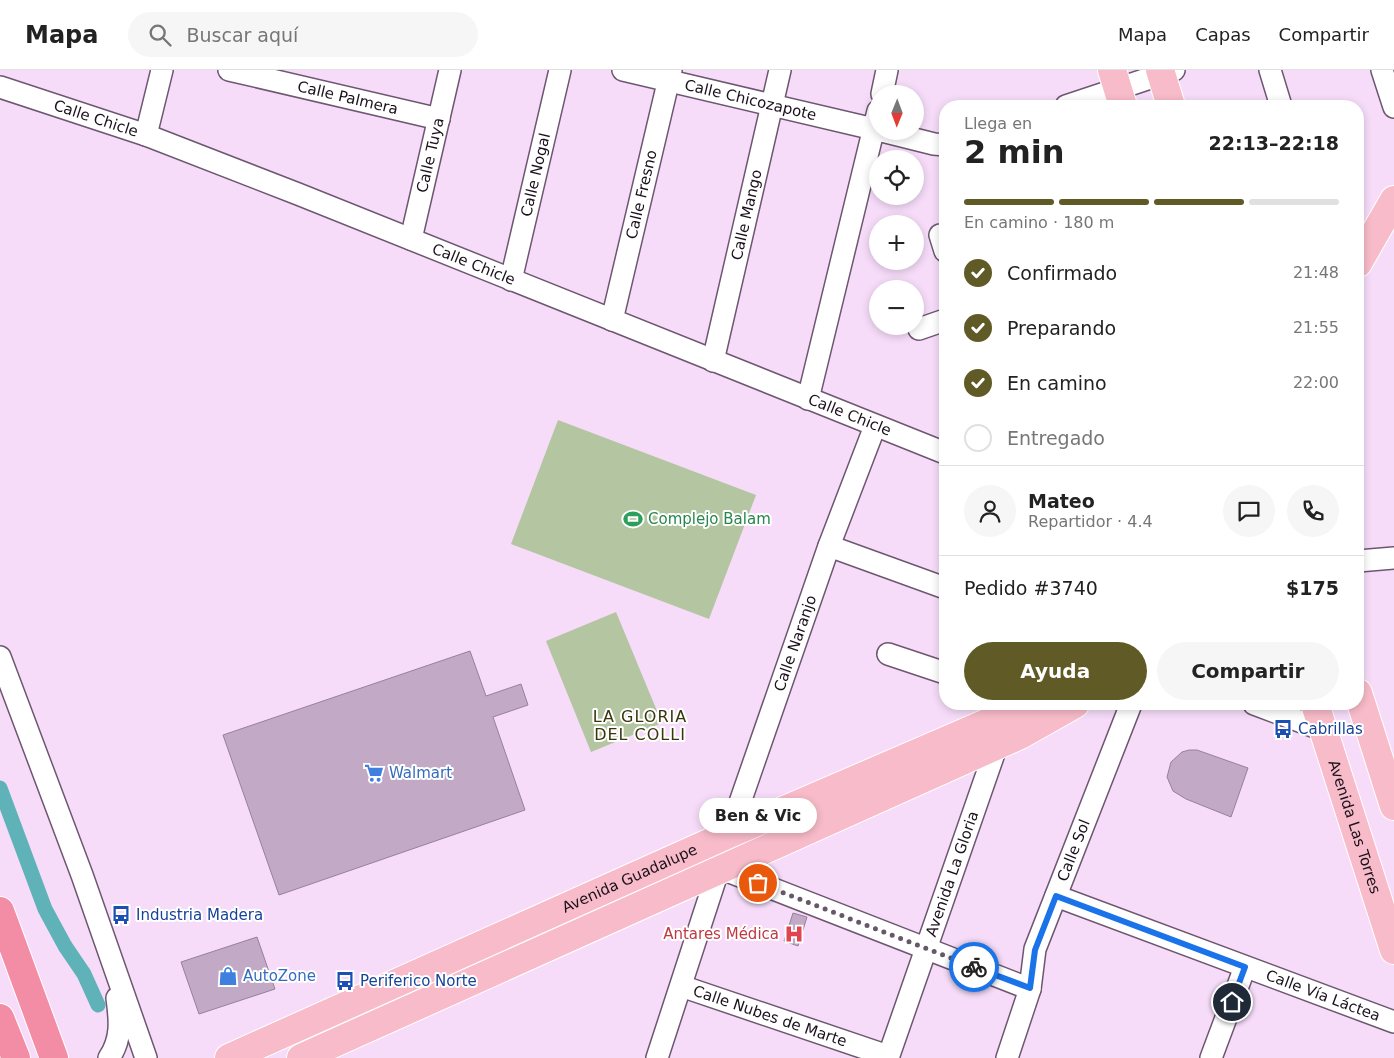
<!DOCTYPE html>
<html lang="es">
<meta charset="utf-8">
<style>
:root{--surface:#fff;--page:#f6f6f6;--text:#222;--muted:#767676;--line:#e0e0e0;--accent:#5f5a26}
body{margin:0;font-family:"DejaVu Sans",sans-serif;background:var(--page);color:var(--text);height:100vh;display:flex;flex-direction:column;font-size:19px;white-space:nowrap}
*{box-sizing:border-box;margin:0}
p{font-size:16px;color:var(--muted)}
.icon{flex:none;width:28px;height:28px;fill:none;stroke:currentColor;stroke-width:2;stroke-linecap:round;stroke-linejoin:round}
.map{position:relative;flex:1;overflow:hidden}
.drawer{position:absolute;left:939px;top:30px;width:425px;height:610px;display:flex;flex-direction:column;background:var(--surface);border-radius:20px;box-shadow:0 2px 8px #0003}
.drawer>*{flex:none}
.needle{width:32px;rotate:181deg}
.buttons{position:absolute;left:869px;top:15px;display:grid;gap:10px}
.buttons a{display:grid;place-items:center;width:55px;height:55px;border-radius:50%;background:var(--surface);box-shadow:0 2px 8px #0003;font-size:25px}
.pin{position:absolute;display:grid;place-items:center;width:42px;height:42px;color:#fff;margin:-21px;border:2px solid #fff;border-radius:50%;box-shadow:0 1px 5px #0007}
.courier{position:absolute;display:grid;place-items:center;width:50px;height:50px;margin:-25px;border:4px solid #1a73e8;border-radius:50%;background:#fff;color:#222;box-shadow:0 1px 6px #0007}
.bubble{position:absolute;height:35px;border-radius:18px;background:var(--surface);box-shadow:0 2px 8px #0003;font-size:16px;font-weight:600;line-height:35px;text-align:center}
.summary em{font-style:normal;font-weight:600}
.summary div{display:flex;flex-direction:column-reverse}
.summary{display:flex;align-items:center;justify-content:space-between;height:85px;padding:0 25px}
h1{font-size:32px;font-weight:600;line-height:38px}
.bar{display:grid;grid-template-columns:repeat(4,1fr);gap:8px 5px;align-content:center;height:60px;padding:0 25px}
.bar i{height:6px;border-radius:4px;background:var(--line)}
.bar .selected{background:var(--accent)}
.bar p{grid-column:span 4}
.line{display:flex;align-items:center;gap:12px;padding:0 25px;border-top:1px solid var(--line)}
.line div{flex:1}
.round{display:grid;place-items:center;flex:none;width:52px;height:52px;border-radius:26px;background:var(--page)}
ol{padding:0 25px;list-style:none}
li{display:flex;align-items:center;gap:15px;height:55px}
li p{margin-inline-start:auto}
li .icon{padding:5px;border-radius:50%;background:var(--accent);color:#fff;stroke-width:4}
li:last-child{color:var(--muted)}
li i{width:28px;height:28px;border:2px solid var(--line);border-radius:50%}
.action{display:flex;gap:10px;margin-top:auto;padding:10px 25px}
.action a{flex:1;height:58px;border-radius:30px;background:var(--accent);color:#fff;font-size:20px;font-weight:600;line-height:58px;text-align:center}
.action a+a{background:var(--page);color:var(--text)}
header{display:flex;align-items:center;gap:30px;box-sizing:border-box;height:70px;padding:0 25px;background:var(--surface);border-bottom:1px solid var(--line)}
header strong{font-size:24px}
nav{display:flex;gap:28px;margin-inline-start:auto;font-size:18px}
.search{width:350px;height:45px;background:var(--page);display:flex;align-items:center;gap:12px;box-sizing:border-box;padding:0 18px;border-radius:28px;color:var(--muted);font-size:19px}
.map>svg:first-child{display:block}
.green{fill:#b4c5a1}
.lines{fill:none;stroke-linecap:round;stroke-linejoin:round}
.canal{stroke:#60b2b9;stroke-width:15}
.building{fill:#c2a9c5;stroke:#98809a}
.minor-casing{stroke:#6d5770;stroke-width:24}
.major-casing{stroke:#fff;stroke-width:30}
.highway-casing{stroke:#fff;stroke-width:30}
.minor{stroke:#fff;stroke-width:21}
.major{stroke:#f8bbc9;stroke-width:28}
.highway{stroke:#f38da5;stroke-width:28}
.done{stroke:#675869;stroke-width:5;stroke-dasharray:0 9}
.route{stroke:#1a73e8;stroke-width:6}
.labels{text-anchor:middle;stroke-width:4;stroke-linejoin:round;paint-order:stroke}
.street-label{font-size:15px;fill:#1a111b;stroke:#fff}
.leisure-label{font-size:15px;fill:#27864d;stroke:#fff;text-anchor:start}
.transit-label{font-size:15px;fill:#164399;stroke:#fff;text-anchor:start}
.shop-label{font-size:15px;fill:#366cbe;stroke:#fff;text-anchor:start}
.health-label{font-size:15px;fill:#be3a42;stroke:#fff;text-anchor:end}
.neighbourhood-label{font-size:16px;letter-spacing:1px;fill:#39350a;stroke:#fff}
</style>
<header>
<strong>Mapa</strong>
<div class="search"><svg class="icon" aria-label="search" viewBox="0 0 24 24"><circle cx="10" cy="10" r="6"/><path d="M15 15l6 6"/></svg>Buscar aquí</div>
<nav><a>Mapa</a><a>Capas</a><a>Compartir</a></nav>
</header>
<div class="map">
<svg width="1394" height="988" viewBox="0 0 1394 988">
<rect width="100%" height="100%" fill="#f6dcf9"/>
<g class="green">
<path d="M 558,350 L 756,425 L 709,549 L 511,474 Z"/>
<path d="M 616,542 L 662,653 L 591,682 L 546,571 Z"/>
</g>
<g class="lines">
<path class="canal" d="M 0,718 L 45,839 L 65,876 L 84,904 L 98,935"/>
</g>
<g class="building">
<path d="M 470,581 L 486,626 L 521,614 L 528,635 L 493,647 L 525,740 L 279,825 L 223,665 Z"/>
<path d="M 1189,680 L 1197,680 L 1248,698 L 1231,747 L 1186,729 L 1173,721 L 1167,707 L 1171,692 L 1182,682 Z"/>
<path d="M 793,843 L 807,847 L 798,876 L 784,871 Z"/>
<path d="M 257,867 L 275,919 L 199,944 L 181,892 Z"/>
</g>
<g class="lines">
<g class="minor-casing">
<g id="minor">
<path id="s1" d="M 229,0 L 439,49"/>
<path id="s2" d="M 623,0 L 878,60"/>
<path d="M 1270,0 L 1281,36"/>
<path d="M 1382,0 L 1394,37"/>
<path id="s3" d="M 0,17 L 146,65 L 298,124 L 945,383"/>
<path d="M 882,24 L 887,0"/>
<path d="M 1066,36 L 1174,0"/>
<path d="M 882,61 L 934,74 L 945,75"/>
<path d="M 146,65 L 162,0"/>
<path d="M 940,165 L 945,181"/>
<path id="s4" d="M 411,169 L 450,0"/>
<path id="s5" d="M 511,210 L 560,0"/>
<path id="s6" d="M 612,250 L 671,0"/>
<path d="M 919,259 L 945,250"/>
<path id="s7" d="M 713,291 L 780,0"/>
<path d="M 808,329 L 878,41"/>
<path d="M 829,476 L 945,518"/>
<path d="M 1358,491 L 1394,488"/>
<path d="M 888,584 L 945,603"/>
<path d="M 0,587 L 82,805 L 146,988"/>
<path d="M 1254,634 L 1323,660"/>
<path id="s8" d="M 742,790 L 729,764 L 829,476 L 875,356"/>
<path d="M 722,799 L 1030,919"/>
<path id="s9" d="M 1056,826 L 1394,952"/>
<path id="s10" d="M 681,916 L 888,986"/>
<path d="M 109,988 C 122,969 120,950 117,928"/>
<path d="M 657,988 L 718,801"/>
<path id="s11" d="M 888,988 L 997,675"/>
<path id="s12" d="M 1007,988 L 1030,919 L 1035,879 L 1131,634"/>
<path d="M 1211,988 L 1245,897"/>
</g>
</g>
<g class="major-casing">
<g id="major">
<path d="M 1112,0 L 1123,36"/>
<path d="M 1160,0 L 1171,36"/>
<path d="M 1358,193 L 1394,130"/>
<path d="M 1358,623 L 1394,736"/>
<path id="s13" d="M 1315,634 L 1394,880"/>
<path id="s14" d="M 229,988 L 729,764 L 1031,634"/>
<path d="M 301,988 L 1020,665 L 1075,634"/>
</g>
</g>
<g class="highway-casing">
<g id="highway">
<path d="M 0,841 L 54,988"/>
<path d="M 0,948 L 16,988"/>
</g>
</g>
<use href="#minor" class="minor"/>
<use href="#major" class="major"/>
<use href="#highway" class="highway"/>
</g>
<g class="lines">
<path class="done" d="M 758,813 L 974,897"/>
<path class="route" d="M 974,897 L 1030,918 L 1035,880 L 1056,826 L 1245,897 L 1232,932"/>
</g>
<defs>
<g id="stadium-bare" transform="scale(1.5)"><path d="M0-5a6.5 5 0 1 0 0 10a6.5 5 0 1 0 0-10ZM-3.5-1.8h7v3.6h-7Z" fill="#2e9e5b" stroke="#fff" stroke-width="2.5" paint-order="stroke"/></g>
<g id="bus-bare" transform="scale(1.5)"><path d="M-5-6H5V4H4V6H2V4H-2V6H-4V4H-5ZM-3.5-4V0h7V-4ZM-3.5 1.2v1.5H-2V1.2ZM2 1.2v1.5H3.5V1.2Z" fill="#1a4fb4" stroke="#fff" stroke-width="2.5" paint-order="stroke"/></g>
<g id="supermarket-bare" transform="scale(1.5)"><path d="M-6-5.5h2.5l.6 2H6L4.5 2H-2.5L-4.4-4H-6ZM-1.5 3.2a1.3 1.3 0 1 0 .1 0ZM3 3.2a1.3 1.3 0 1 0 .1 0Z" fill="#3f7fe0" stroke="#fff" stroke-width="2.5" paint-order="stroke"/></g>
<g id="hospital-bare" transform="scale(1.5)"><path d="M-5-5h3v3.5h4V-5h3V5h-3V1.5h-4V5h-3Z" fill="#e0444e" stroke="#fff" stroke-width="2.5" paint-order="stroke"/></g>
<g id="shop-bare" transform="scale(1.5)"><path d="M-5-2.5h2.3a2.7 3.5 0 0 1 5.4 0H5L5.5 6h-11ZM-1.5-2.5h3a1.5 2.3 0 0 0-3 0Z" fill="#3f7fe0" stroke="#fff" stroke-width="2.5" paint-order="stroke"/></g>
</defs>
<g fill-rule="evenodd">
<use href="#stadium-bare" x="633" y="449"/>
<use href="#bus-bare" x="1283" y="659"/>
<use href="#supermarket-bare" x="374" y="703"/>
<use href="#bus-bare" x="121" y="845"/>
<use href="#hospital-bare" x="794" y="864"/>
<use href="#shop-bare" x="228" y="906"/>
<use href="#bus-bare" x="345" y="911"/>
</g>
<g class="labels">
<g class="street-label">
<text dy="5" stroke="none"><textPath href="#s1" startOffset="122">Calle Palmera</textPath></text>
<text dy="5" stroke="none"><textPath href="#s2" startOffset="131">Calle Chicozapote</textPath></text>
<text dy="5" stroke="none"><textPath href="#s3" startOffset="101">Calle Chicle</textPath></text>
<text dy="5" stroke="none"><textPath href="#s4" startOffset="86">Calle Tuya</textPath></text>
<text dy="5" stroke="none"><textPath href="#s5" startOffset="108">Calle Nogal</textPath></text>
<text dy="5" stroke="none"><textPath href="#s6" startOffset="129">Calle Fresno</textPath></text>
<text dy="5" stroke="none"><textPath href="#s7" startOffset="150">Calle Mango</textPath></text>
<text dy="5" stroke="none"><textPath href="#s3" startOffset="506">Calle Chicle</textPath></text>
<text dy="5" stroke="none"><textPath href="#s3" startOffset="911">Calle Chicle</textPath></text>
<text dy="5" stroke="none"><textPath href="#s8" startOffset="231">Calle Naranjo</textPath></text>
<text dy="5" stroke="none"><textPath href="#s13" startOffset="129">Avenida Las Torres</textPath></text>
<text dy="5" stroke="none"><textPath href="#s12" startOffset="219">Calle Sol</textPath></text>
<text dy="5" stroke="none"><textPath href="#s11" startOffset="195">Avenida La Gloria</textPath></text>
<text dy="5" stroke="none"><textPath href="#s14" startOffset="439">Avenida Guadalupe</textPath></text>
<text dy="5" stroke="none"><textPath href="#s9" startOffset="285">Calle Vía Láctea</textPath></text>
<text dy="5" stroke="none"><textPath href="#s10" startOffset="94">Calle Nubes de Marte</textPath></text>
</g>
<g class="leisure-label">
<text x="648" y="454">Complejo Balam</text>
</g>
<g class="transit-label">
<text x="1298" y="664">Cabrillas</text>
<text x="136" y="850">Industria Madera</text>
<text x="360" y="916">Periferico Norte</text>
</g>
<g class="shop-label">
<text x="389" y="708">Walmart</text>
<text x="243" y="911">AutoZone</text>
</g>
<g class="health-label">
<text x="779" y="869">Antares Médica</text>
</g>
<g class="neighbourhood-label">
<text x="640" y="652">LA GLORIA<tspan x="640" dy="18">DEL COLLI</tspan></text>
</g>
</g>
</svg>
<div class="buttons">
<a><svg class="needle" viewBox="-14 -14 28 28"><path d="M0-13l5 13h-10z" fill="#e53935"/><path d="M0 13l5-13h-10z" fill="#767676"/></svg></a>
<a><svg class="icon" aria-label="locate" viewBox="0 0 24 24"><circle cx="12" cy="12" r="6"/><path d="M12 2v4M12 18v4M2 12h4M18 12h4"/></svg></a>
<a>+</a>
<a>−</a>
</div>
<div class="pin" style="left:758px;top:813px;background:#ea580c"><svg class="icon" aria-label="bag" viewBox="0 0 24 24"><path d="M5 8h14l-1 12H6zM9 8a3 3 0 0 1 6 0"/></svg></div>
<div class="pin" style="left:1232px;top:932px;background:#1f2937"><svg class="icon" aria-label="home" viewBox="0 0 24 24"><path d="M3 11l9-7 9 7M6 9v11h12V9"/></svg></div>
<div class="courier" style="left:974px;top:897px"><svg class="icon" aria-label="bike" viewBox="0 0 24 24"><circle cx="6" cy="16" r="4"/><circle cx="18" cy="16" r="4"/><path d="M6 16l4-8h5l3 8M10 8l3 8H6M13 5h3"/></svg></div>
<div class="bubble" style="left:699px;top:728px;width:118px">Ben &amp; Vic</div>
<section class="drawer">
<div class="summary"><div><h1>2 min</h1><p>Llega en</p></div><em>22:13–22:18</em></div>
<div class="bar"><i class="selected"></i><i class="selected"></i><i class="selected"></i><i></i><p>En camino · 180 m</p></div>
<ol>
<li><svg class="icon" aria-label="check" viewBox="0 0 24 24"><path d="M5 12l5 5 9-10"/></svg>Confirmado<p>21:48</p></li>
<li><svg class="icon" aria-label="check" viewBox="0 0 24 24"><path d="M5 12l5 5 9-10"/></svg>Preparando<p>21:55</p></li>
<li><svg class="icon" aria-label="check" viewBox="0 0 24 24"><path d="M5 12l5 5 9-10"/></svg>En camino<p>22:00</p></li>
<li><i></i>Entregado</li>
</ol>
<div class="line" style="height:90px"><a class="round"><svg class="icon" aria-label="person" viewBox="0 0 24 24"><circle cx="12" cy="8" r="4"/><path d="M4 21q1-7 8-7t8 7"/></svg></a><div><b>Mateo</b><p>Repartidor · 4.4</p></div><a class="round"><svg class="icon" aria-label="chat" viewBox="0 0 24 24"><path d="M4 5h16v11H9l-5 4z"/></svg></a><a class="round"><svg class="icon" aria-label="phone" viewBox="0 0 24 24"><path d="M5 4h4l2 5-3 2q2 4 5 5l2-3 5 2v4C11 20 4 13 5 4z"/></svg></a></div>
<div class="line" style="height:65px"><div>Pedido #3740</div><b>$175</b></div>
<div class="action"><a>Ayuda</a><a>Compartir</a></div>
</section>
</div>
